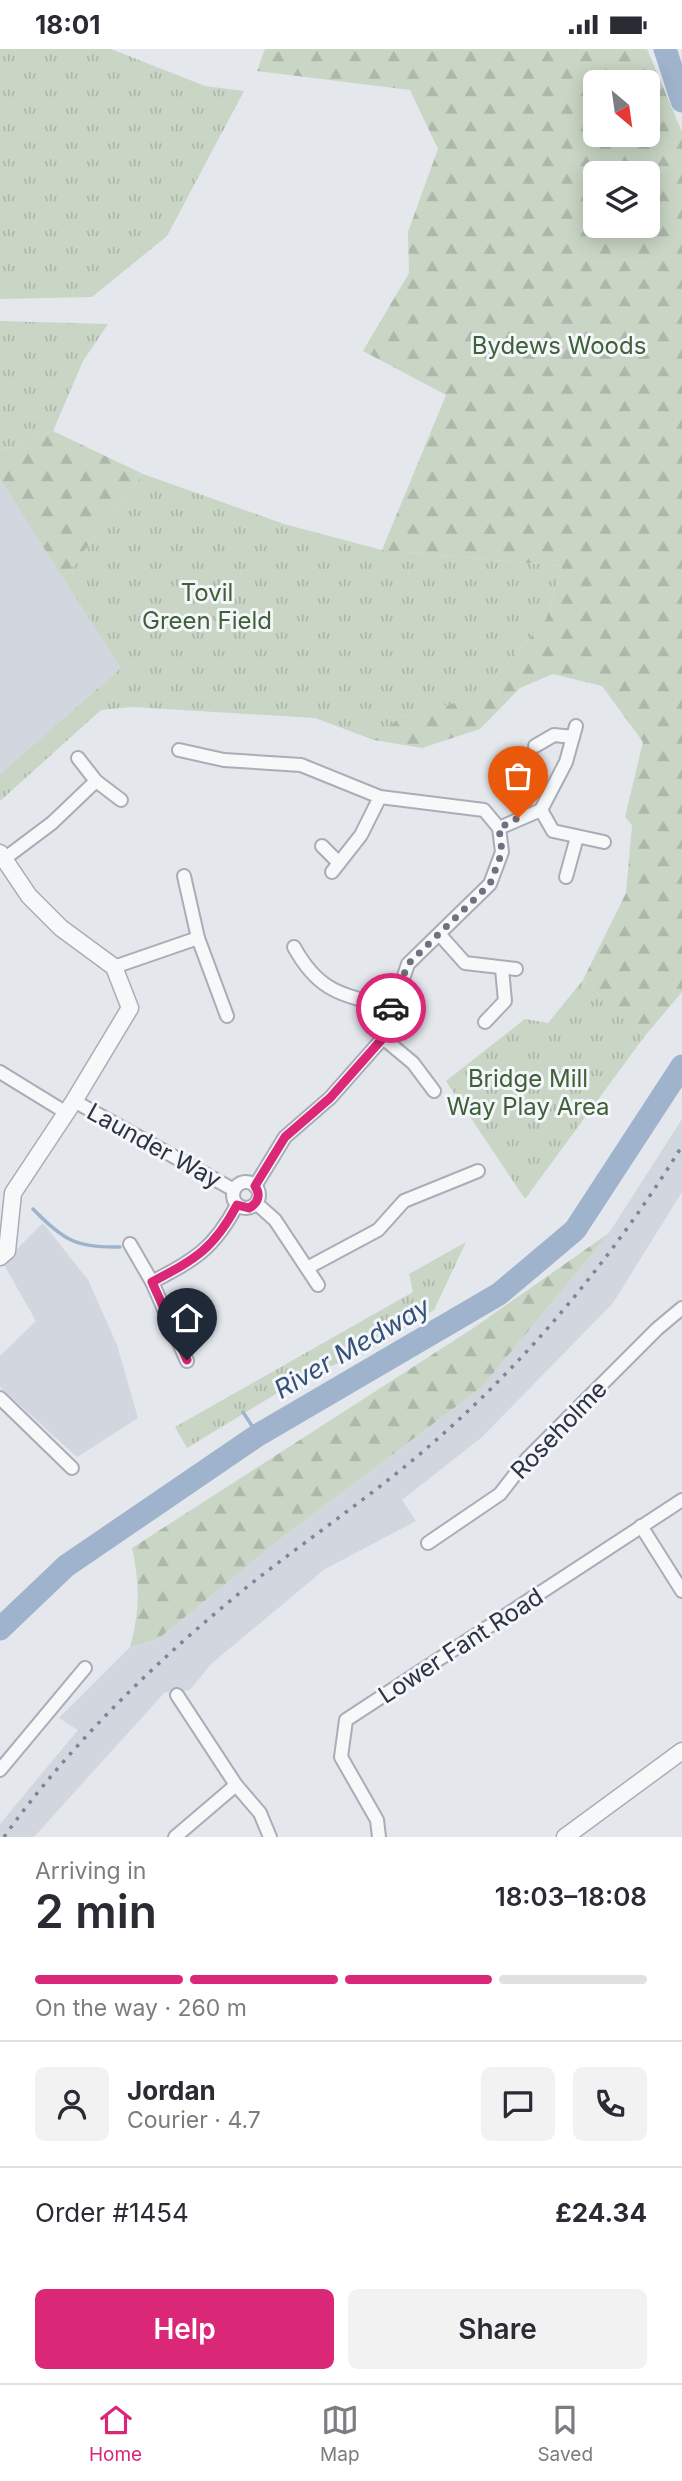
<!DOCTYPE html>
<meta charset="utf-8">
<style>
:root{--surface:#fff;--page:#f2f2f3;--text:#2b2b33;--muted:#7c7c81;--line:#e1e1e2;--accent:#db2777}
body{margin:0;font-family:Inter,sans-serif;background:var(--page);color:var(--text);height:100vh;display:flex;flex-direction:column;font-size:26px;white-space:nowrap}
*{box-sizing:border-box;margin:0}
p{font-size:23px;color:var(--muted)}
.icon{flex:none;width:38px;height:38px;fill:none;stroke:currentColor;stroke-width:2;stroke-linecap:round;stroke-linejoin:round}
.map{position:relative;height:1788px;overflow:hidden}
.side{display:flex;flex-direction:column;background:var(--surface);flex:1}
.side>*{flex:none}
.needle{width:46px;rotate:151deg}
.tools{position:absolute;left:583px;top:21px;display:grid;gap:14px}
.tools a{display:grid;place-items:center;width:77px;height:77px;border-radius:10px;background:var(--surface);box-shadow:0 4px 18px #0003;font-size:35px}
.pin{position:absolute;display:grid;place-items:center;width:60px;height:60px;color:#fff;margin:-72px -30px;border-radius:50% 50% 50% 0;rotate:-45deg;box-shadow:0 0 7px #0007}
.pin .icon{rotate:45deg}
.courier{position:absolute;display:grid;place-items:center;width:70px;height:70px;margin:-35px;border:5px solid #db2777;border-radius:50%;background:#fff;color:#222;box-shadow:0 2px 9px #0007}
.headline em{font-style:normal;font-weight:600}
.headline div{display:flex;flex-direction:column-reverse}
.headline{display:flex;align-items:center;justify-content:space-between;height:119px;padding:0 35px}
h1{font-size:46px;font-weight:600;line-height:52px}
.bar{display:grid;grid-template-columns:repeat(4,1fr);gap:10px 7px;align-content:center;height:84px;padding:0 35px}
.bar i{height:9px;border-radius:5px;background:var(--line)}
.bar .current{background:var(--accent)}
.bar p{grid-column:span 4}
.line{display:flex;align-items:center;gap:18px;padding:0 35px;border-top:2px solid var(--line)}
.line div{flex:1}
.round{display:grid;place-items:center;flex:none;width:74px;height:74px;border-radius:10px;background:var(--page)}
.cta{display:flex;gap:14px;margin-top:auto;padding:14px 35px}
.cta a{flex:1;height:80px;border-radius:10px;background:var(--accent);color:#fff;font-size:28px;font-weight:600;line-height:80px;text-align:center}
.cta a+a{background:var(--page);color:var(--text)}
.status{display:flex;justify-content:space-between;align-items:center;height:49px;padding:0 35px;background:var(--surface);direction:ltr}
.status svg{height:19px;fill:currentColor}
.tabs{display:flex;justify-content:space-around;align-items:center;height:98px;border-top:2px solid var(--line);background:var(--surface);font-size:19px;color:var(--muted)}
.tabs a{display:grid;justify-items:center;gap:4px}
.tabs .current{color:var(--accent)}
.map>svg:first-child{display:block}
.built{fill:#d2d6de}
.grass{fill:url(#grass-tufts)}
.forest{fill:url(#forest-firs);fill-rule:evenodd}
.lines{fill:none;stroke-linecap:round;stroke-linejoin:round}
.stream{stroke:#9fb3cc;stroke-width:3.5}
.river{stroke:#9fb3cc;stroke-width:23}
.minor-casing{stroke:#a9adb7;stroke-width:16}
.tertiary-casing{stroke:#a9adb7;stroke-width:19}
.minor{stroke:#f7f8fa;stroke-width:12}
.tertiary{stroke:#f7f8fa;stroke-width:16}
.rail{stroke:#7d8596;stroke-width:3.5;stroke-dasharray:3.5 7;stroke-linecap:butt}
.done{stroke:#6c727f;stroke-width:7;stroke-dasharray:0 12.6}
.route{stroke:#db2777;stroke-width:9}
.labels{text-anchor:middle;stroke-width:6;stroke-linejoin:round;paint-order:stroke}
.park-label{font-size:24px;fill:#3e6138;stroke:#f4f6f9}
.street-label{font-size:24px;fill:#2b3345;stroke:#f4f6f9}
.water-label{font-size:26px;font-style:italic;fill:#34517a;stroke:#f4f6f9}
</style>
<div class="status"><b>18:01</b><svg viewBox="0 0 49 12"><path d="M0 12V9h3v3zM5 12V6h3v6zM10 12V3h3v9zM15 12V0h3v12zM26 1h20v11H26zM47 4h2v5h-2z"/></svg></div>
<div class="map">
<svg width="682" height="1788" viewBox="0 0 682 1788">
<defs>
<pattern id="grass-tufts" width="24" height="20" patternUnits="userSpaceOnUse" patternTransform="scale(1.75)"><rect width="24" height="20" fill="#c9d6c5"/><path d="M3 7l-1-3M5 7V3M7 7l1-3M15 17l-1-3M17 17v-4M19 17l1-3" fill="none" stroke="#adb8ab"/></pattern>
<pattern id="forest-firs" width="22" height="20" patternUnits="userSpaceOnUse" patternTransform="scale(1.75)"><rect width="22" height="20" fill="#c9d6c5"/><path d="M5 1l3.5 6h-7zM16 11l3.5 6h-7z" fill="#adb8ab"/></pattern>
</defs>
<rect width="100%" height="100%" fill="#e4e7ec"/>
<g class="built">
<path d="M 0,430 L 121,619 L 0,725 Z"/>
<path d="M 682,1070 L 682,1143 L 613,1254 L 481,1389 L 402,1451 L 416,1472 L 325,1520 L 211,1615 L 190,1641 L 165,1643 L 34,1788 L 0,1788 L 0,1775 L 78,1681 L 59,1669 L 130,1598 L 158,1590 L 280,1490 L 482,1338 L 609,1184 Z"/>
<path d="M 43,1174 L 88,1231 L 117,1296 L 138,1369 L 77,1408 L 0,1338 L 0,1307 L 36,1272 L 3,1214 Z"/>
</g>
<g class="grass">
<path d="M 0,0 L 111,0 L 205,37 L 244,42 L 167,187 L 92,248 L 0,250 Z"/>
<path d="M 0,272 L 108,275 L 83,312 L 53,382 L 0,402 Z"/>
<path d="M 143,425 L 284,475 L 382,501 L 562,517 L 546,570 L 477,648 L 400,668 L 374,691 L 315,669 L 132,658 L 101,661 L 0,752 L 0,725 L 121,619 L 63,529 Z"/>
<path d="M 583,931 L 644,988 L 525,1150 L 446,1032 L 525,970 L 548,974 Z"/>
<path d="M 466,1193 L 434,1261 L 361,1306 L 307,1326 L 187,1399 L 175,1378 L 413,1243 L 409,1225 Z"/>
</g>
<g class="forest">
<path d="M 265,0 L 647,0 L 682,83 L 682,943 L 644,988 L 583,931 L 626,844 L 632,776 L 625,768 L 643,693 L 602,637 L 553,625 L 520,639 L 480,680 L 422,699 L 374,691 L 400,668 L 477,648 L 546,570 L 562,517 L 382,501 L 446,346 L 363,302 L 409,224 L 408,183 L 438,100 L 410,41 L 257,22 ZM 648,33 L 648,86 L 595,86 L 595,33 ZM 648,124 L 648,177 L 595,177 L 595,124 Z"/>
<path d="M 53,382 L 143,425 L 63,529 L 0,430 L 0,402 Z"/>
<path d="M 609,1184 L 482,1338 L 280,1490 L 158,1590 L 130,1598 C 140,1562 140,1535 132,1499 L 472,1280 Z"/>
</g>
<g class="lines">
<g class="stream">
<path d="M 33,1160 C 63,1191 76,1199 120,1198"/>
<path d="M 243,1363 L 258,1386"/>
</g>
<g class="river">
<path d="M 665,0 L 682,52"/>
<path d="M 0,1580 L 66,1517 L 258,1386 L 499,1245 L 575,1181 L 682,1017"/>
</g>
<g class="minor-casing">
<g id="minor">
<path d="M 535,697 L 554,686 L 573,688"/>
<path d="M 179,701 L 224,711 L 301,716 L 380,748 L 484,761 L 499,779 L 502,803 L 490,835 L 408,915 L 383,989 L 330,1049 L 285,1088 L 255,1137"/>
<path d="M 78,709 L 96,732 L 121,751"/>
<path d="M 541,761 L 553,782 L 604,793"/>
<path d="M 499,779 L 541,761 L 566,713 L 576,677"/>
<path d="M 322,797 L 339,814"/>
<path d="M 4,810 L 52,774 L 96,732"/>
<path d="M 332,823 L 361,786 L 380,748"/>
<path d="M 184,827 L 198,889 L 227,967"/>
<path d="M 566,828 L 577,788"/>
<path d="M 440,886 L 465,914 L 516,920"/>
<path d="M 294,898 C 320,945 343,945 391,959"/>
<path d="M 114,918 L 198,889"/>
<path d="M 485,973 L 505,952 L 502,920"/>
<path d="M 383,989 L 413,1014 L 434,1042"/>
<path d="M 0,1023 L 65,1063"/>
<path d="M 74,1052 L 234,1141"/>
<circle cx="246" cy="1146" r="13"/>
<path d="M 256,1154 L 275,1171 L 318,1236"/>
<path d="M 130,1195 L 152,1233 L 187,1312"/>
<path d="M 307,1219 L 378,1181 L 404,1152 L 478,1122"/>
<path d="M 152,1233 C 195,1210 213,1201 237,1156"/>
<path d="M 0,1349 L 72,1419"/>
<path d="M 641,1477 L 682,1542"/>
<path d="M 428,1494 L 500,1445 L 527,1410 L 657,1280 L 682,1259"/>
<path d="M 177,1646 L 236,1736 L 260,1764 L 270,1788"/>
<path d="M 0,1721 L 85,1619"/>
<path d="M 175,1788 L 236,1736"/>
<path d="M 379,1788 L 377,1771 L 341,1708 L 346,1671 L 682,1451"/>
</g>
</g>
<g class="tertiary-casing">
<g id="tertiary">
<path d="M 0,804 L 29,847 L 61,879 L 114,918 L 130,959 L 74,1052 L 13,1144 L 7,1202 L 0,1208"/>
<path d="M 565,1788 L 682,1702"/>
</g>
</g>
<use href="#minor" class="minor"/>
<use href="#tertiary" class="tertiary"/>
<path class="rail" d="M 4,1788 C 70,1695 158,1610 247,1538 C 306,1491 369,1449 427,1399 C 526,1314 613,1209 682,1097"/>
</g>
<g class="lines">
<path class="done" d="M 391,959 L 408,915 L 490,835 L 502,803 L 499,779 L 518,769"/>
<path class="route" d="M 187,1311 L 152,1233 C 195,1210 213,1201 237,1156 L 249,1159 C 258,1154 261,1146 255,1137 L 285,1088 L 330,1049 L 383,989 L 391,959"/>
</g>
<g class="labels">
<g class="park-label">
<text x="559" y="305">Bydews Woods</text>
<text x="207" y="552">Tovil<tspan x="207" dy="28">Green Field</tspan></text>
<text x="528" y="1038">Bridge Mill<tspan x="528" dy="28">Way Play Area</tspan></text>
</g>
<g class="street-label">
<text transform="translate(154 1097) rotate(29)" y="8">Launder Way</text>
<text transform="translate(559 1381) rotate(-46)" y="8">Roseholme</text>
<text transform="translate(461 1597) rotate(-33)" y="8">Lower Fant Road</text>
</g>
<g class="water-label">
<text transform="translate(352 1299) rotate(-30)" y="9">River Medway</text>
</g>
</g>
</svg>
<div class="tools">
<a><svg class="needle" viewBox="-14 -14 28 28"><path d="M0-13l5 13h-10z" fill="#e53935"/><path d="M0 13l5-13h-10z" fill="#7c7c81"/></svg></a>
<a><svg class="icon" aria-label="layers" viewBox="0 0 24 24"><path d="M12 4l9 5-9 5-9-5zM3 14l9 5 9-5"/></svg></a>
</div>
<div class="pin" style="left:518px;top:769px;background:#ea580c"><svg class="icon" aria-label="bag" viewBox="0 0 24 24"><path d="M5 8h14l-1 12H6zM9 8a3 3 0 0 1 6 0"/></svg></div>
<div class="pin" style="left:187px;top:1311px;background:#1f2937"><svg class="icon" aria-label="home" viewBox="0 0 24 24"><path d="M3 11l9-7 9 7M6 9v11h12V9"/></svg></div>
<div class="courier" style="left:391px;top:959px"><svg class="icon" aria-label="car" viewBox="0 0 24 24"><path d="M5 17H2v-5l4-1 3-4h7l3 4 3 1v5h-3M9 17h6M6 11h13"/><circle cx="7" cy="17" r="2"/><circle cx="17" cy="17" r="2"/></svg></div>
</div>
<section class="side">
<div class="headline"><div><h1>2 min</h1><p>Arriving in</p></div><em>18:03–18:08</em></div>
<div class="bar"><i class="current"></i><i class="current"></i><i class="current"></i><i></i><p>On the way · 260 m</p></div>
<div class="line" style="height:126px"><a class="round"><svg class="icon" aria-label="person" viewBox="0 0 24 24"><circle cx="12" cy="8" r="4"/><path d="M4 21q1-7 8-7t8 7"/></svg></a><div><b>Jordan</b><p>Courier · 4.7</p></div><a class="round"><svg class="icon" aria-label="chat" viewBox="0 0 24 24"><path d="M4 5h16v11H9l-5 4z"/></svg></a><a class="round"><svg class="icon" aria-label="phone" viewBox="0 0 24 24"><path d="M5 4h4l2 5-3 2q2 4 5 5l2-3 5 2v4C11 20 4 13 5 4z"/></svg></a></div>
<div class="line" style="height:91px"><div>Order #1454</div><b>£24.34</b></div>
<div class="cta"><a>Help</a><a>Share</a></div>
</section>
<nav class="tabs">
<a class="current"><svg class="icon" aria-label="home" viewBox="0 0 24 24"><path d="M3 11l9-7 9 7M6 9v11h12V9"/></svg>Home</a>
<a><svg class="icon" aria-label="map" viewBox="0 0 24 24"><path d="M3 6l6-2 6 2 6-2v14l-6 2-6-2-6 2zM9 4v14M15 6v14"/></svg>Map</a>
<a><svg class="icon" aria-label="saved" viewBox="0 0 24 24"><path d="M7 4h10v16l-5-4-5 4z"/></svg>Saved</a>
</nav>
